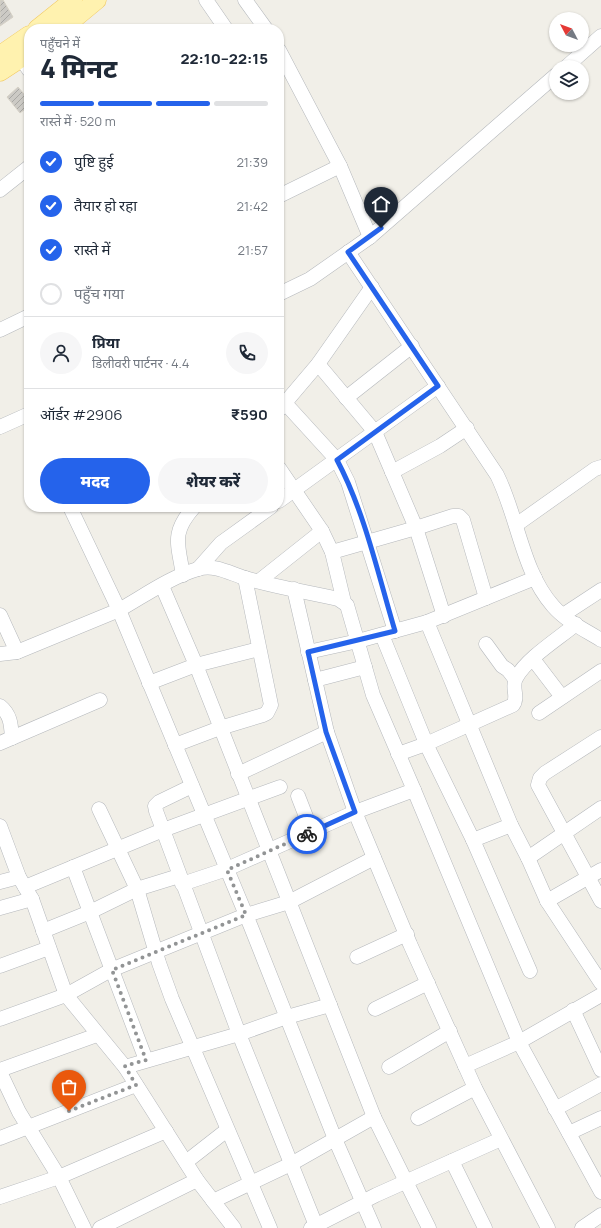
<!DOCTYPE html>
<html lang="hi">
<meta charset="utf-8">
<style>
:root{--surface:#fff;--page:#f6f6f7;--text:#1f2937;--muted:#747a83;--line:#e0e1e3;--accent:#2563eb}
body{margin:0;font-family:Manrope,"Noto Sans Devanagari",sans-serif;background:var(--page);color:var(--text);height:100vh;display:flex;flex-direction:column;font-size:15px;white-space:nowrap}
*{box-sizing:border-box;margin:0}
p{font-size:13px;color:var(--muted)}
.icon{flex:none;width:22px;height:22px;fill:none;stroke:currentColor;stroke-width:2;stroke-linecap:round;stroke-linejoin:round}
.map{position:relative;flex:1;overflow:hidden}
.panel{position:absolute;left:24px;top:24px;width:260px;height:488px;display:flex;flex-direction:column;background:var(--surface);border-radius:16px;box-shadow:0 1px 3px #0004}
.panel>*{flex:none}
.needle{width:26px;rotate:311deg}
.buttons{position:absolute;left:549px;top:12px;display:grid;gap:8px}
.buttons a{display:grid;place-items:center;width:40px;height:40px;border-radius:50%;background:var(--surface);box-shadow:0 1px 3px #0004;font-size:20px}
.pin{position:absolute;display:grid;place-items:center;width:34px;height:34px;color:#fff;margin:-41px -17px;border-radius:50% 50% 50% 0;rotate:-45deg;box-shadow:0 0 4px #0007}
.pin .icon{rotate:45deg}
.courier{position:absolute;display:grid;place-items:center;width:40px;height:40px;margin:-20px;border:3px solid #2563eb;border-radius:50%;background:#fff;color:#222;box-shadow:0 1px 5px #0007}
.headline em{font-style:normal;font-weight:800}
.headline div{display:flex;flex-direction:column-reverse}
.headline{display:flex;align-items:center;justify-content:space-between;height:68px;padding:0 16px}
h1{font-size:26px;font-weight:800;line-height:30px}
.bar{display:grid;grid-template-columns:repeat(4,1fr);gap:6px 4px;align-content:center;height:48px;padding:0 16px}
.bar i{height:5px;border-radius:3px;background:var(--line)}
.bar .on{background:var(--accent)}
.bar p{grid-column:span 4}
.line{display:flex;align-items:center;gap:10px;padding:0 16px;border-top:1px solid var(--line)}
.line div{flex:1}
.round{display:grid;place-items:center;flex:none;width:42px;height:42px;border-radius:21px;background:var(--page)}
ol{padding:0 16px;list-style:none}
li{display:flex;align-items:center;gap:12px;height:44px}
li p{margin-inline-start:auto}
li .icon{padding:4px;border-radius:50%;background:var(--accent);color:#fff;stroke-width:4}
li:last-child{color:var(--muted)}
li i{width:22px;height:22px;border:2px solid var(--line);border-radius:50%}
.action{display:flex;gap:8px;margin-top:auto;padding:8px 16px}
.action a{flex:1;height:46px;border-radius:24px;background:var(--accent);color:#fff;font-size:16px;font-weight:800;line-height:46px;text-align:center}
.action a+a{background:var(--page);color:var(--text)}
.map>svg:first-child{display:block}
.building{fill:url(#building-hatch);stroke:#d6d1c6}
.lines{fill:none;stroke-linecap:round;stroke-linejoin:round}
.minor-casing{stroke:#b5b8bc;stroke-width:15}
.major-casing{stroke:#f2c960;stroke-width:19}
.minor{stroke:#fff;stroke-width:14}
.major{stroke:#fff2af;stroke-width:18}
.done{stroke:#929495;stroke-width:4;stroke-dasharray:0 7.2}
.route{stroke:#2563eb;stroke-width:5}
</style>
<div class="map">
<svg width="601" height="1228" viewBox="0 0 601 1228">
<defs>
<pattern id="building-hatch" width="6" height="6" patternUnits="userSpaceOnUse"><rect width="6" height="6" fill="#cccac5"/><path d="M-1 1l2-2M0 6l6-6M5 7l2-2" fill="none" stroke="#a9a8a4"/></pattern>
</defs>
<rect width="100%" height="100%" fill="#f1efe8"/>
<g class="building">
<path d="M 0,0 L 3,0 L 13,17 L 0,26 Z"/>
<path d="M 18,87 L 29,100 L 29,106 L 20,113 L 7,97 Z"/>
</g>
<g class="lines">
<g class="minor-casing">
<g id="minor">
<path d="M 206,0 L 226,29"/>
<path d="M 245,0 L 266,29"/>
<path d="M 279,50 L 340,166 L 370,237"/>
<path d="M 21,58 L 29,70"/>
<path d="M 566,67 L 601,36"/>
<path d="M 0,190 L 29,167"/>
<path d="M 279,196 L 340,166"/>
<path d="M 348,252 L 497,475 C 518,517 522,571 553,606 C 566,621 585,630 601,640"/>
<path d="M 279,294 L 310,279 L 370,237 L 556,75"/>
<path d="M 0,330 L 29,316"/>
<path d="M 318,364 L 375,432 L 416,528 L 444,616"/>
<path d="M 346,398 L 412,346"/>
<path d="M 285,403 L 337,460 L 348,482 L 395,631"/>
<path d="M 279,410 L 318,364 L 372,287"/>
<path d="M 0,427 L 29,414"/>
<path d="M 279,468 L 322,531 L 332,552 L 344,602"/>
<path d="M 392,472 L 440,446 L 467,428"/>
<path d="M 279,501 L 438,386"/>
<path d="M 516,525 L 595,469 L 601,467"/>
<path d="M 332,552 L 416,528 L 453,516 L 459,516 L 463,520 L 486,598"/>
<path d="M 198,569 L 221,543 L 271,507"/>
<path d="M 183,575 C 178,543 171,533 194,507"/>
<path d="M 259,581 L 322,531"/>
<path d="M 162,586 L 196,665 L 374,1117 L 429,1228"/>
<path d="M 294,589 L 327,732 L 355,812 L 410,944 L 475,1088 L 548,1228"/>
<path d="M 0,615 L 17,652"/>
<path d="M 563,615 L 601,590"/>
<path d="M 427,622 L 511,825 L 528,858 L 547,901 L 601,983"/>
<path d="M 382,635 L 428,748 L 473,840 L 530,971"/>
<path d="M 486,644 L 502,666 L 508,670 L 515,679"/>
<path d="M 308,652 L 358,641 L 427,622 L 535,578"/>
<path d="M 0,654 L 17,652 L 119,610 L 70,507"/>
<path d="M 533,659 L 562,697"/>
<path d="M 315,680 L 365,667"/>
<path d="M 149,683 L 196,665 L 259,649"/>
<path d="M 0,706 C 11,715 11,725 12,738"/>
<path d="M 539,713 L 601,671"/>
<path d="M 601,737 L 545,773 L 540,778 L 538,785 L 601,901"/>
<path d="M 0,743 L 100,700"/>
<path d="M 175,745 L 220,728 L 263,715 L 267,713 L 271,705 L 245,578"/>
<path d="M 398,754 L 426,744 L 513,705 C 519,697 511,687 516,678 C 527,658 558,639 576,624"/>
<path d="M 238,774 L 327,732"/>
<path d="M 192,786 L 159,802 L 155,806 L 156,811 L 239,1034 L 317,1228"/>
<path d="M 298,796 L 312,832"/>
<path d="M 99,809 L 137,889 L 159,963 L 172,999 L 270,1228"/>
<path d="M 0,826 L 19,877 L 32,899 L 66,995 L 125,1067 L 197,1180 L 234,1228"/>
<path d="M 473,840 L 511,825"/>
<path d="M 528,858 L 601,808"/>
<path d="M 73,867 L 146,1060"/>
<path d="M 0,882 L 19,877"/>
<path d="M 182,884 L 227,869 L 355,812 L 414,790"/>
<path d="M 25,887 L 163,830 L 280,787"/>
<path d="M 547,901 L 601,870"/>
<path d="M 0,908 L 32,899"/>
<path d="M 43,931 L 90,912 L 137,889 L 179,876"/>
<path d="M 357,957 L 407,934"/>
<path d="M 0,966 L 49,948"/>
<path d="M 375,1009 L 428,983"/>
<path d="M 573,1010 L 601,1070"/>
<path d="M 0,1019 L 66,995 L 111,970 L 155,952 L 246,915 L 289,902 L 374,858"/>
<path d="M 465,1066 L 519,1042 L 601,995"/>
<path d="M 125,1067 L 239,1034 L 287,1017 L 330,1005"/>
<path d="M 389,1067 L 450,1031"/>
<path d="M 0,1070 L 97,1035"/>
<path d="M 0,1072 L 19,1112 L 59,1177 L 84,1228"/>
<path d="M 555,1109 L 601,1084"/>
<path d="M 418,1118 L 475,1088"/>
<path d="M 569,1133 L 601,1118"/>
<path d="M 0,1138 L 136,1085"/>
<path d="M 452,1161 L 485,1228"/>
<path d="M 186,1162 L 227,1130"/>
<path d="M 0,1197 L 59,1177 L 166,1131"/>
<path d="M 213,1201 L 291,1164 L 374,1117"/>
<path d="M 100,1228 L 197,1180"/>
<path d="M 311,1228 L 376,1195 L 501,1139"/>
<path d="M 374,1228 L 335,1139 L 251,927 L 119,610 C 144,596 170,577 198,569 C 214,564 229,573 245,578 C 275,587 307,592 338,599 L 347,605 L 373,695 L 414,790 L 519,1042 L 601,1192"/>
<path d="M 582,1228 L 601,1215"/>
</g>
</g>
<g class="major-casing">
<g id="major">
<path d="M 37,29 L 73,0"/>
<path d="M 62,29 L 97,0"/>
<path d="M 0,55 L 29,35"/>
<path d="M 0,72 L 29,53"/>
</g>
</g>
<use href="#minor" class="minor"/>
<use href="#major" class="major"/>
</g>
<g class="lines">
<path class="done" d="M 69,1111 L 136,1085 L 125,1066 L 146,1060 L 112,970 L 246,915 L 227,870 L 307,834"/>
<path class="route" d="M 307,834 L 355,812 L 326,732 L 308,652 L 395,631 C 378,574 365,513 337,460 L 438,386 L 348,252 L 381,228"/>
</g>
</svg>
<div class="buttons">
<a><svg class="needle" viewBox="-14 -14 28 28"><path d="M0-13l5 13h-10z" fill="#e53935"/><path d="M0 13l5-13h-10z" fill="#747a83"/></svg></a>
<a><svg class="icon" aria-label="layers" viewBox="0 0 24 24"><path d="M12 4l9 5-9 5-9-5zM3 14l9 5 9-5"/></svg></a>
</div>
<div class="pin" style="left:69px;top:1111px;background:#ea580c"><svg class="icon" aria-label="bag" viewBox="0 0 24 24"><path d="M5 8h14l-1 12H6zM9 8a3 3 0 0 1 6 0"/></svg></div>
<div class="pin" style="left:381px;top:228px;background:#1f2937"><svg class="icon" aria-label="home" viewBox="0 0 24 24"><path d="M3 11l9-7 9 7M6 9v11h12V9"/></svg></div>
<div class="courier" style="left:307px;top:834px"><svg class="icon" aria-label="bike" viewBox="0 0 24 24"><circle cx="6" cy="16" r="4"/><circle cx="18" cy="16" r="4"/><path d="M6 16l4-8h5l3 8M10 8l3 8H6M13 5h3"/></svg></div>
<section class="panel">
<div class="headline"><div><h1>4 मिनट</h1><p>पहुँचने में</p></div><em>22:10–22:15</em></div>
<div class="bar"><i class="on"></i><i class="on"></i><i class="on"></i><i></i><p>रास्ते में · 520 m</p></div>
<ol>
<li><svg class="icon" aria-label="check" viewBox="0 0 24 24"><path d="M5 12l5 5 9-10"/></svg>पुष्टि हुई<p>21:39</p></li>
<li><svg class="icon" aria-label="check" viewBox="0 0 24 24"><path d="M5 12l5 5 9-10"/></svg>तैयार हो रहा<p>21:42</p></li>
<li><svg class="icon" aria-label="check" viewBox="0 0 24 24"><path d="M5 12l5 5 9-10"/></svg>रास्ते में<p>21:57</p></li>
<li><i></i>पहुँच गया</li>
</ol>
<div class="line" style="height:72px"><a class="round"><svg class="icon" aria-label="person" viewBox="0 0 24 24"><circle cx="12" cy="8" r="4"/><path d="M4 21q1-7 8-7t8 7"/></svg></a><div><b>प्रिया</b><p>डिलीवरी पार्टनर · 4.4</p></div><a class="round"><svg class="icon" aria-label="phone" viewBox="0 0 24 24"><path d="M5 4h4l2 5-3 2q2 4 5 5l2-3 5 2v4C11 20 4 13 5 4z"/></svg></a></div>
<div class="line" style="height:52px"><div>ऑर्डर #2906</div><b>₹590</b></div>
<div class="action"><a>मदद</a><a>शेयर करें</a></div>
</section>
</div>
